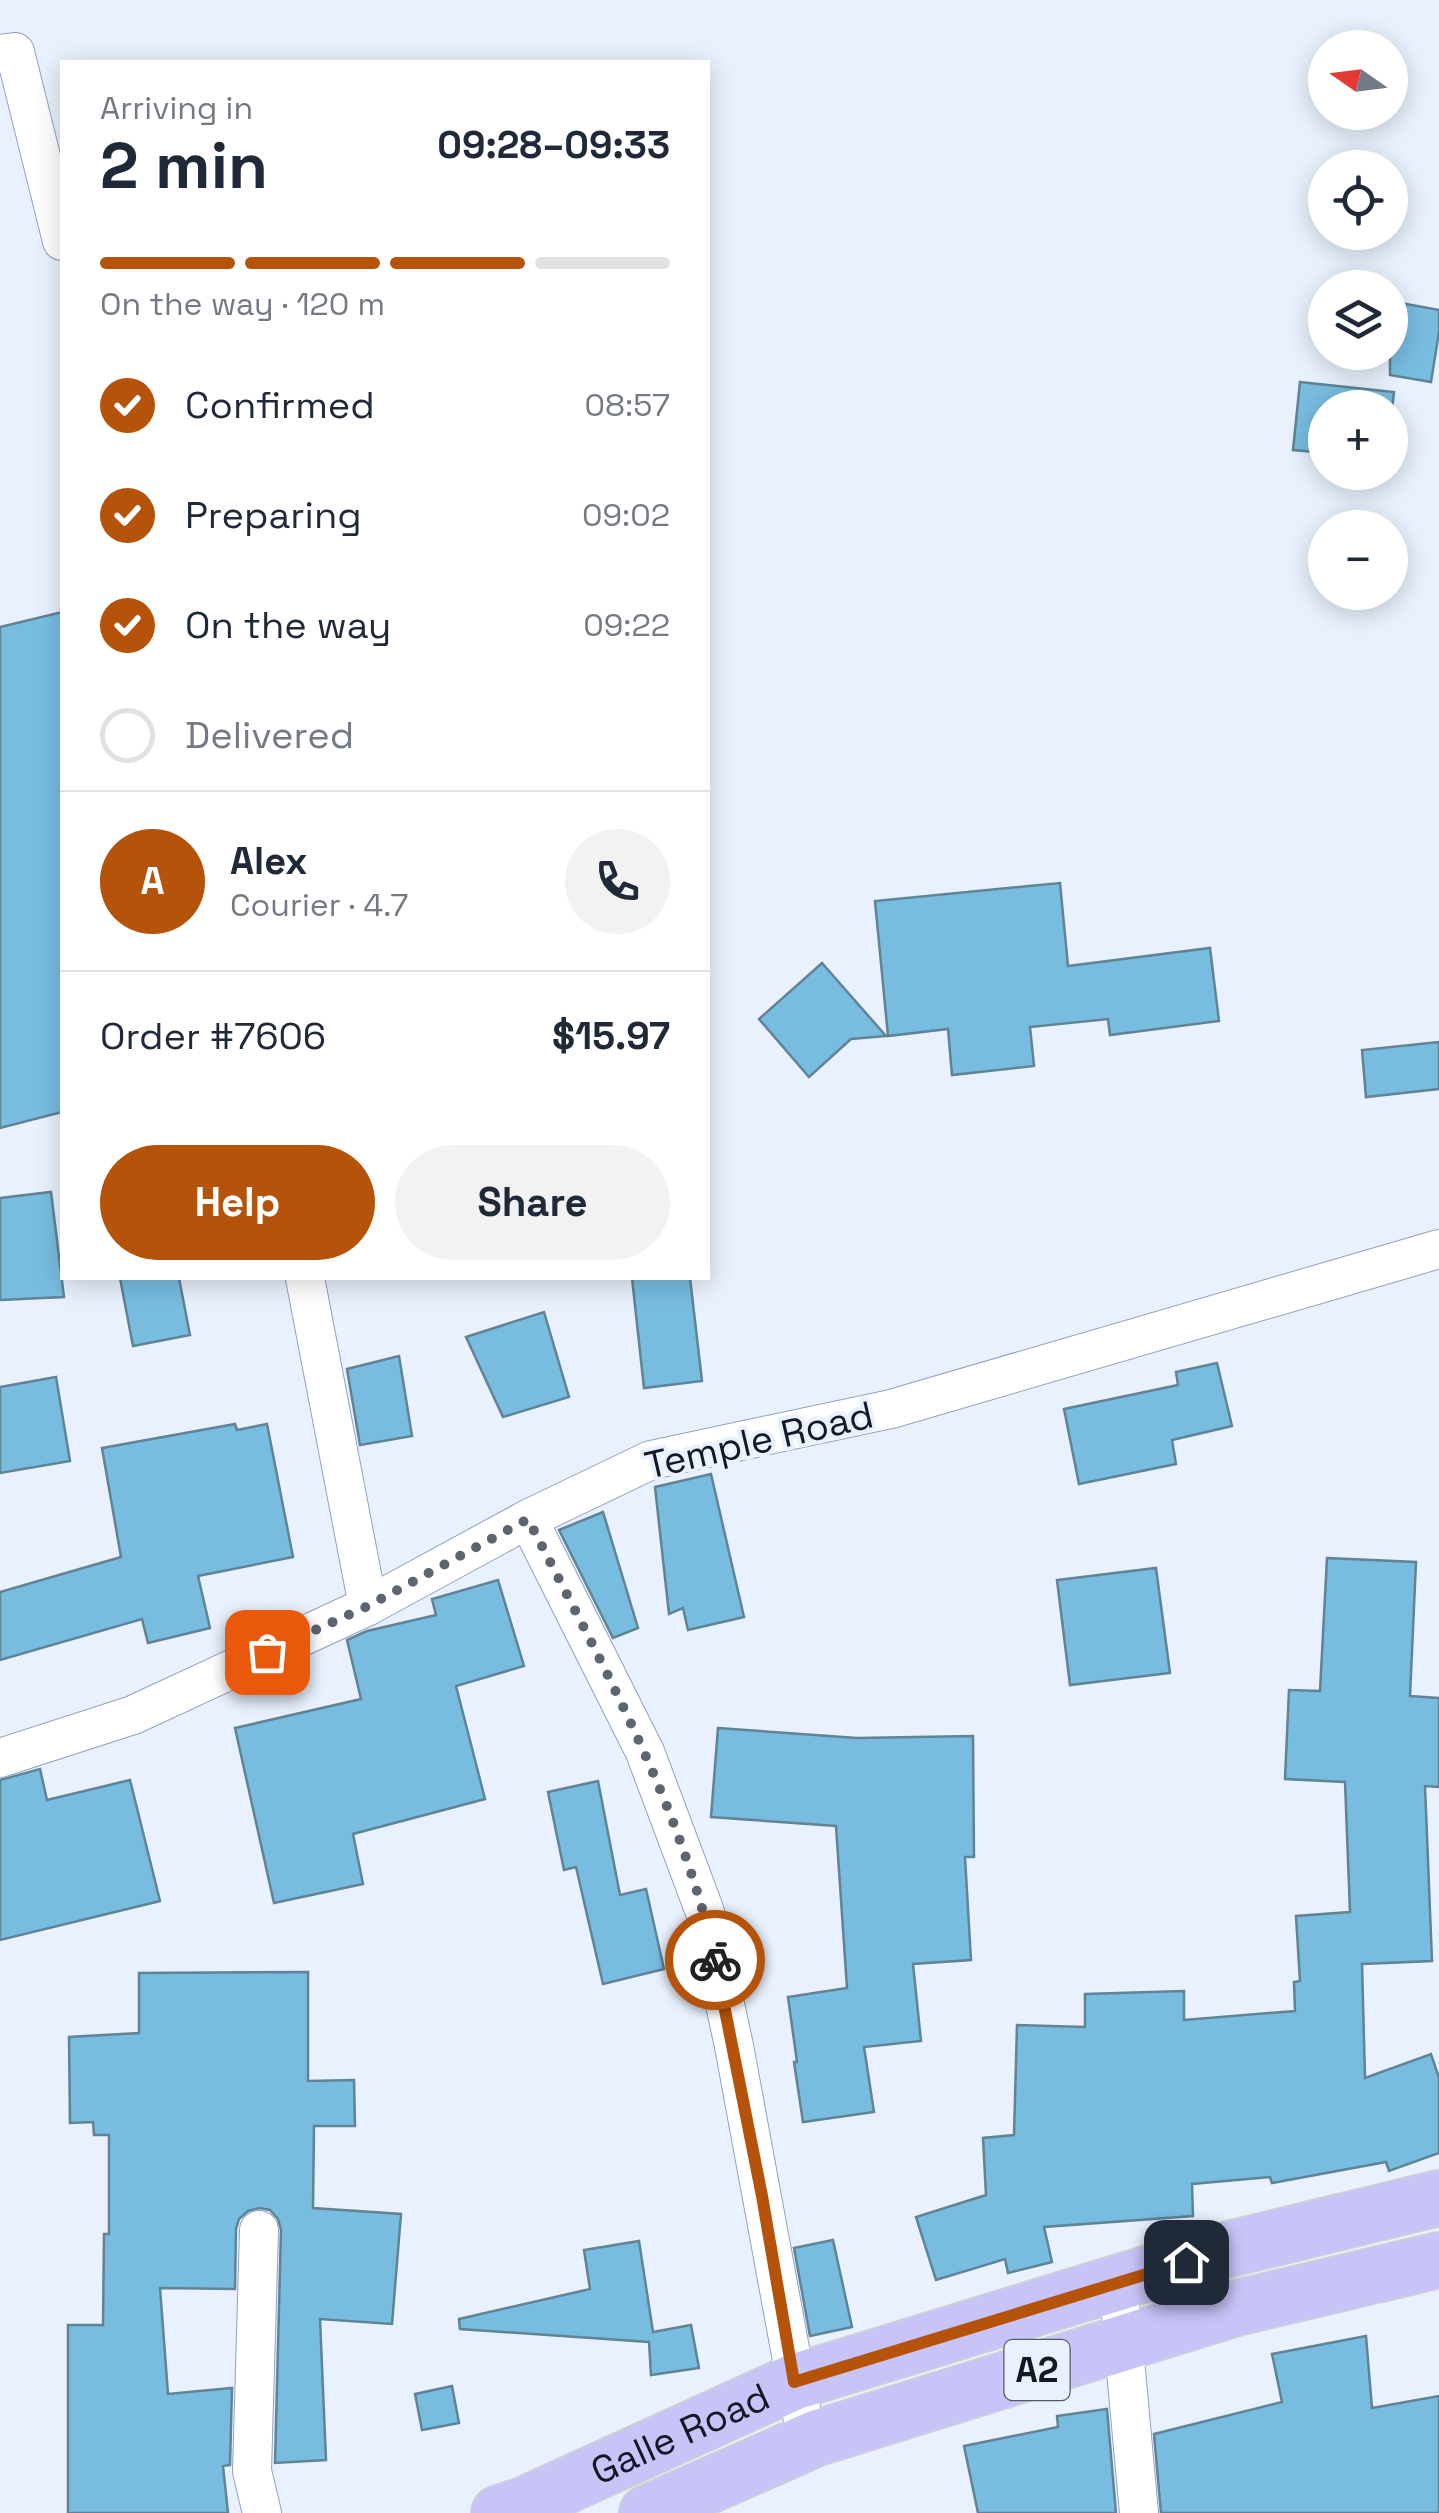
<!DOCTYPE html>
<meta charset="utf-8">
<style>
:root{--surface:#fff;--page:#f2f2f3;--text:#1f2937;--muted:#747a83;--line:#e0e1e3;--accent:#b45309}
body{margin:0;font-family:"Space Grotesk",sans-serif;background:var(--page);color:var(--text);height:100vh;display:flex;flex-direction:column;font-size:38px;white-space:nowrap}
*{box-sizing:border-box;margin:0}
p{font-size:32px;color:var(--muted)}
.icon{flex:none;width:55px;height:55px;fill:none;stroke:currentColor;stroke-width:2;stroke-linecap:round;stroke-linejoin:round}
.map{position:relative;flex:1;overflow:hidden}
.panel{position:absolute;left:60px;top:60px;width:650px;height:1220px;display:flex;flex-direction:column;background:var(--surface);border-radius:0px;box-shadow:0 5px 25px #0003}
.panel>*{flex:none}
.needle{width:65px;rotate:284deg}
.tools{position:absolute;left:1308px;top:30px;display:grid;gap:20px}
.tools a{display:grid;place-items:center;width:100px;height:100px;border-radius:50%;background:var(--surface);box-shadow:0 5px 25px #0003;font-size:50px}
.pin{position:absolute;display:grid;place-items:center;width:85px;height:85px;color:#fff;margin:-42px;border-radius:20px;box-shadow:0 5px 15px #0006}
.courier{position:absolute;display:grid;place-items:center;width:100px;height:100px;margin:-50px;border:8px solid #b45309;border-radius:50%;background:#fff;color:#222;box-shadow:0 2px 12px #0007}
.head em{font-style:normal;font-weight:800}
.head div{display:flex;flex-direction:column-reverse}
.head{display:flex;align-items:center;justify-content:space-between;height:170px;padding:0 40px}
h1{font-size:65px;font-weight:800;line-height:75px}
.bar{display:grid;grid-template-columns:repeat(4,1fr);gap:15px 10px;align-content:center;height:120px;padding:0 40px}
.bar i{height:12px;border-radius:8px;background:var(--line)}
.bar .on{background:var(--accent)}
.bar p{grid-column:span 4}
.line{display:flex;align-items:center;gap:25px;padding:0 40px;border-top:2px solid var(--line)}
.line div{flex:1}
.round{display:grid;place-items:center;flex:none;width:105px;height:105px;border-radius:52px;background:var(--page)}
ol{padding:0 40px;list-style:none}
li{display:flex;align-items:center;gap:30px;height:110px}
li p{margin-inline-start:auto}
li .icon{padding:10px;border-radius:50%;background:var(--accent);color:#fff;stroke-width:4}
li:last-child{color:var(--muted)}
li i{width:55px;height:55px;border:5px solid var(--line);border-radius:50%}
.action{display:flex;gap:20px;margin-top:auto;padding:20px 40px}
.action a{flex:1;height:115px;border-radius:60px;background:var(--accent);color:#fff;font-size:40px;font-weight:800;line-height:115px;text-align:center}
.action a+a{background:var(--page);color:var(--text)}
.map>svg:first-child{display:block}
.building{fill:#78bde0;stroke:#608396;stroke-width:2.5}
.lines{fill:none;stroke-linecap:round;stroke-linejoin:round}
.minor-casing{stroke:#8fa2c0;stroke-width:40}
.trunk-casing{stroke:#d0d1d3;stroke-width:58}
.minor{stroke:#fff;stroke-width:38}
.trunk{stroke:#c8c4f8;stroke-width:55}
.done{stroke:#5d6571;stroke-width:10;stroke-dasharray:0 18}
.route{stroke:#b45309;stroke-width:12}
.labels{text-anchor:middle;stroke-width:8;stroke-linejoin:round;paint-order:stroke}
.shield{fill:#e8f1fd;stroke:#525a66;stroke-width:2.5}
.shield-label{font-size:35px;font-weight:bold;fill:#121925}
.street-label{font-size:38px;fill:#121925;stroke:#e8f1fd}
</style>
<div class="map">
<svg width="1439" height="2513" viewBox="0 0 1439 2513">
<rect width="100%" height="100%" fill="#e8f1fd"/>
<g class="building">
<path d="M 1390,301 L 1439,310 L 1439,332 L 1431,382 L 1390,375 Z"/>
<path d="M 1300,382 L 1394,392 L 1390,427 L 1390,408 L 1325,408 L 1325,453 L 1293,450 Z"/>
<path d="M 62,612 L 62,1112 L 0,1128 L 0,627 Z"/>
<path d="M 1060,883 L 1068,966 L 1210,948 L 1219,1021 L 1110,1035 L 1108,1019 L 1030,1027 L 1034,1066 L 952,1075 L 948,1029 L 888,1036 L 875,901 Z"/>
<path d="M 822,963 L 886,1036 L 851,1039 L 809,1077 L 759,1019 Z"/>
<path d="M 1439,1042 L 1439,1089 L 1366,1097 L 1362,1050 Z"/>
<path d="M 51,1192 L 64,1297 L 0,1300 L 0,1198 Z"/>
<path d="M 120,1278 L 179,1278 L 190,1335 L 133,1346 Z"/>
<path d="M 632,1278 L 690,1278 L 702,1381 L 644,1388 Z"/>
<path d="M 544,1312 L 569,1397 L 503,1417 L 466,1337 Z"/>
<path d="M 399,1356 L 412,1436 L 360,1445 L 347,1369 Z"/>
<path d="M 1217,1363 L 1232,1426 L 1172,1440 L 1176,1464 L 1079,1484 L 1064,1409 L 1178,1385 L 1176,1372 Z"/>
<path d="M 56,1377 L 70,1461 L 0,1473 L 0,1387 Z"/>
<path d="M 235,1424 L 237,1430 L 267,1424 L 293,1557 L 198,1576 L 210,1628 L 148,1643 L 142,1619 L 0,1660 L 0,1592 L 121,1557 L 102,1448 Z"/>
<path d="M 711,1474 L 744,1617 L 688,1630 L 683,1608 L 669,1614 L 655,1487 Z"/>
<path d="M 603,1512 L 638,1628 L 613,1638 L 559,1530 Z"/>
<path d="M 1327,1558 L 1416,1562 L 1410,1696 L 1439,1698 L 1439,1787 L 1425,1786 L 1432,1961 L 1362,1964 L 1365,2078 L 1431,2054 L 1439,2078 L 1439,2153 L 1389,2171 L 1386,2162 L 1272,2183 L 1270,2177 L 1192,2184 L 1193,2216 L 1044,2227 L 1052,2262 L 1008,2273 L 1005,2259 L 936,2280 L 916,2217 L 986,2195 L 983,2138 L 1014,2135 L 1017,2025 L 1085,2027 L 1085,1994 L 1184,1991 L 1184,2020 L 1295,2011 L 1294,1982 L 1300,1981 L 1296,1916 L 1350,1912 L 1345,1782 L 1285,1779 L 1289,1690 L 1320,1691 Z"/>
<path d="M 1156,1568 L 1170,1673 L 1070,1685 L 1057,1580 Z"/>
<path d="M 498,1580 L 524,1666 L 456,1686 L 485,1799 L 353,1834 L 363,1884 L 274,1903 L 235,1728 L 361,1699 L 347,1640 L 367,1631 L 436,1615 L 432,1599 Z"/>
<path d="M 718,1728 L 857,1738 L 973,1736 L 974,1857 L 965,1857 L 971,1960 L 913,1964 L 921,2041 L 864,2047 L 874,2112 L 803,2122 L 794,2062 L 797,2062 L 788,1997 L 847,1988 L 836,1826 L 711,1817 Z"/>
<path d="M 40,1769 L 47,1800 L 130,1780 L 160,1901 L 0,1940 L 0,1780 Z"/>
<path d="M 598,1781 L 620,1895 L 646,1889 L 664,1969 L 603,1984 L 576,1867 L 564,1870 L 548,1792 Z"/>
<path d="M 308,1972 L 308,2081 L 354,2080 L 355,2126 L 314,2126 L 313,2208 L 401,2214 L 392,2324 L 320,2319 L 326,2460 L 275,2463 L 281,2230 L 278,2219 L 270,2210 L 259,2208 L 248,2211 L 239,2219 L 236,2229 L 235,2289 L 160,2288 L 168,2394 L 232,2388 L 230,2465 L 223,2466 L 228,2513 L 68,2513 L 68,2325 L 103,2325 L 104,2234 L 109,2234 L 109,2135 L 94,2135 L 93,2122 L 70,2123 L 69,2037 L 139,2033 L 139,1973 Z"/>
<path d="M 833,2240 L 852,2327 L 810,2336 L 794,2248 Z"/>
<path d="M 639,2241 L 653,2332 L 691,2325 L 699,2368 L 651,2375 L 649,2342 L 460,2329 L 459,2319 L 590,2289 L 584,2250 Z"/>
<path d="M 1366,2336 L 1372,2408 L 1439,2396 L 1439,2513 L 1161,2513 L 1154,2434 L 1282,2402 L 1272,2354 Z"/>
<path d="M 452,2386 L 459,2423 L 422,2430 L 415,2394 Z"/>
<path d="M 1107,2409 L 1116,2513 L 978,2513 L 964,2446 L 1058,2427 L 1057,2416 Z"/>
</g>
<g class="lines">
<g class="minor-casing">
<g id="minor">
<path d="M 0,54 L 15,52 L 62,241"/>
<path d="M 305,1278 L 368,1606"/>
<path d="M 528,1519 L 645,1752 L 705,1912 L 734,2046 L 807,2441"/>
<path d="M 0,1758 L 133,1715 L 368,1606 L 528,1519 L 651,1460 L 891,1409 L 1439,1249"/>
<path d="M 259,2230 L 252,2471 L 262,2513"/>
<path d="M 1118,2283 L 1139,2513"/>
</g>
</g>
<g class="trunk-casing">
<g id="trunk">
<path id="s1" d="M 499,2513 L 524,2505 L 794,2382 L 1221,2251 L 1439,2198"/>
<path d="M 647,2513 L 817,2438 L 1236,2308 L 1439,2260"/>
</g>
</g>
<use href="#minor" class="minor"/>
<use href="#trunk" class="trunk"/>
</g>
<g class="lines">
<path class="done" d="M 267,1652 L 368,1606 L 528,1519 C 600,1660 681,1804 715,1960"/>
<path class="route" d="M 715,1960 L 762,2196 L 794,2382 L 1186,2262"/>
</g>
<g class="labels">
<rect class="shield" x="1004.5" y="2340" width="65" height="60" rx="8"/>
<g class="shield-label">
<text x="1037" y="2382">A2</text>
</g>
<g class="street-label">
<text transform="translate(759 1440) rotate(-13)" y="13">Temple Road</text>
<text dy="13" stroke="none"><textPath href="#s1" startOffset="198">Galle Road</textPath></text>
</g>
</g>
</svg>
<div class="tools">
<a><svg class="needle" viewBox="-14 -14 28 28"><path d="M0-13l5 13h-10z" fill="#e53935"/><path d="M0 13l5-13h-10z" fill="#747a83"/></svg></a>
<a><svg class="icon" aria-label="locate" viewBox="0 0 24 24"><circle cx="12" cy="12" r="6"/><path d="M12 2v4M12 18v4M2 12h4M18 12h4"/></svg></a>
<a><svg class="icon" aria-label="layers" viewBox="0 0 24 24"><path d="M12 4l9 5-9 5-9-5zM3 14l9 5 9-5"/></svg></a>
<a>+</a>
<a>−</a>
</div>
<div class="pin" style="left:267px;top:1652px;background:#ea580c"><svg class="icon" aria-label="bag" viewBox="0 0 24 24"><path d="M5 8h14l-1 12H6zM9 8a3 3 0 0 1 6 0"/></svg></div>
<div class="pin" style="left:1186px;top:2262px;background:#1f2937"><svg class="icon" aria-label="home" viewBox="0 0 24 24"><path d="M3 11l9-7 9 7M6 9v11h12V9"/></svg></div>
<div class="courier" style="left:715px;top:1960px"><svg class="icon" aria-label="bike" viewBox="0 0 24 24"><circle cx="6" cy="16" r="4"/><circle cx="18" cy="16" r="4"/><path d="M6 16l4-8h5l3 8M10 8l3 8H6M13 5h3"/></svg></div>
<section class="panel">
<div class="head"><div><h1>2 min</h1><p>Arriving in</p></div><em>09:28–09:33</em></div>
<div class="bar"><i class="on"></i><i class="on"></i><i class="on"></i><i></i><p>On the way · 120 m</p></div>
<ol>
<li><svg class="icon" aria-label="check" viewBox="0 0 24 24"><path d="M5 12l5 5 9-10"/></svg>Confirmed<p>08:57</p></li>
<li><svg class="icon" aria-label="check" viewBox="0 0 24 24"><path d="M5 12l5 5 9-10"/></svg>Preparing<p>09:02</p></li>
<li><svg class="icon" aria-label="check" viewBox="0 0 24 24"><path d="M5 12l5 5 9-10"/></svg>On the way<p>09:22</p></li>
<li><i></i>Delivered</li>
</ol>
<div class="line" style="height:180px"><b class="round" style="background:var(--accent);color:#fff">A</b><div><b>Alex</b><p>Courier · 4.7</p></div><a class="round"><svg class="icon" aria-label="phone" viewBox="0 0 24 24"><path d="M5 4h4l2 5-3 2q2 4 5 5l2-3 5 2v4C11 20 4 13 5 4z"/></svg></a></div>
<div class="line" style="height:130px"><div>Order #7606</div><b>$15.97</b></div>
<div class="action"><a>Help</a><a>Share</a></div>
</section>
</div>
